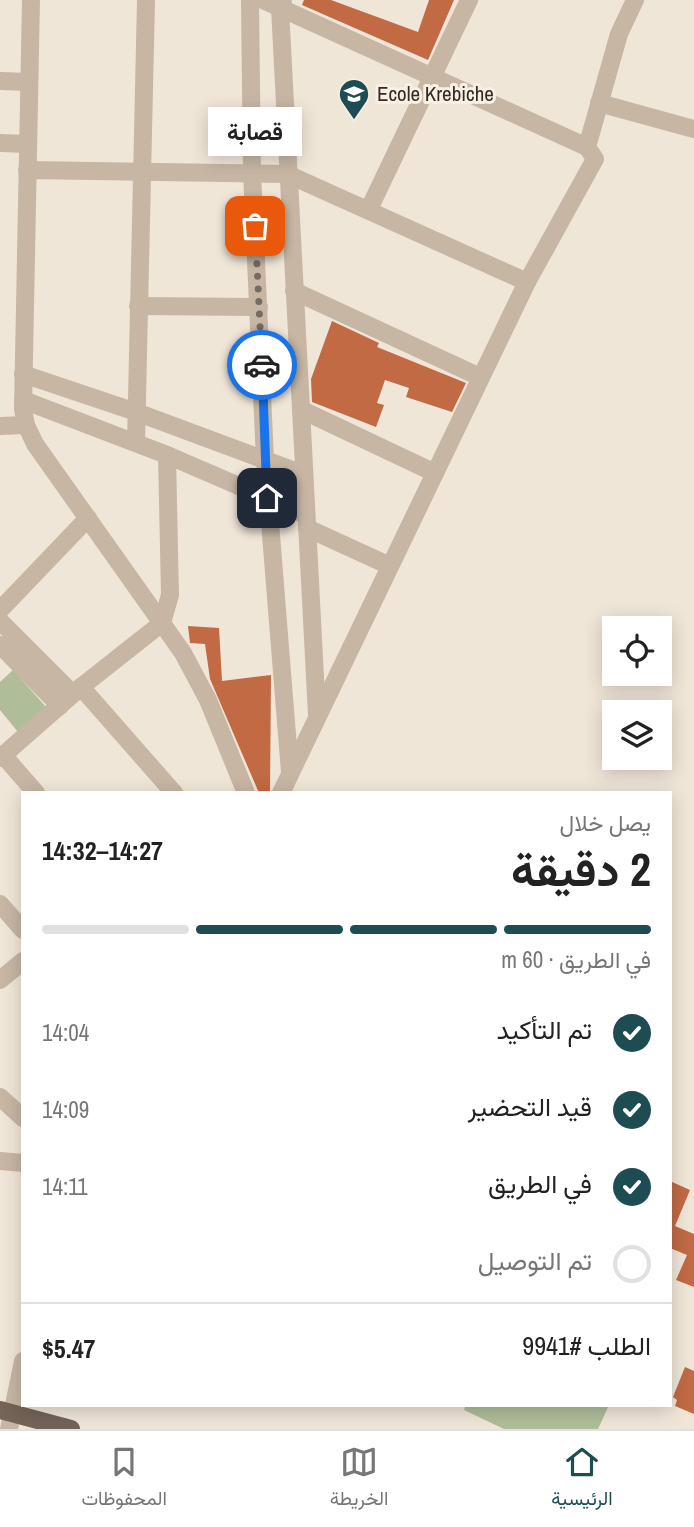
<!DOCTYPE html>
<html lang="ar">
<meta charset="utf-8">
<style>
:root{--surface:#fff;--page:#f2f2f2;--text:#222;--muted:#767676;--line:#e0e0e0;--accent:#1d4c52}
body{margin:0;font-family:"Archivo Narrow",Vazirmatn,sans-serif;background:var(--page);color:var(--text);direction:rtl;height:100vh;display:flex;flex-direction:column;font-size:26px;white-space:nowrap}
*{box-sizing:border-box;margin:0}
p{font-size:23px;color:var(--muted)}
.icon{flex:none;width:38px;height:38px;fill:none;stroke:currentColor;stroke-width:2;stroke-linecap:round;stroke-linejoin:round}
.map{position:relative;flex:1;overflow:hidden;direction:ltr}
.drawer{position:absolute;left:21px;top:791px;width:651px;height:616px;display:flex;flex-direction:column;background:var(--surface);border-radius:0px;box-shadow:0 4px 18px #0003;direction:rtl}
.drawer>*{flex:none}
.tools{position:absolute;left:602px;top:616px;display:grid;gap:14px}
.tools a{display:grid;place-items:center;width:70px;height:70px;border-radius:0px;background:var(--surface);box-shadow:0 4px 18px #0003;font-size:35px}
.pin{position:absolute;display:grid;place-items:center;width:60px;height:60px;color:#fff;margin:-30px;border-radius:14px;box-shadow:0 4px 10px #0006}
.courier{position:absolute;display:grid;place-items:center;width:70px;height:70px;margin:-35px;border:5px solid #1a73e8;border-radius:50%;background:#fff;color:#222;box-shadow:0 2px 9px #0007}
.bubble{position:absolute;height:49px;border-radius:0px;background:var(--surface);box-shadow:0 4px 18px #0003;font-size:23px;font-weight:700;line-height:49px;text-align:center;direction:rtl}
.head em{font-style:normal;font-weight:700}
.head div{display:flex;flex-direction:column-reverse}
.head{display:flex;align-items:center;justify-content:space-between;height:119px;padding:0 21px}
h1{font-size:46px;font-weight:700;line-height:52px}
.bar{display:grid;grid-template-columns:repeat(4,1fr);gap:10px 7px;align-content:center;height:84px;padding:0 21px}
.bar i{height:9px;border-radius:5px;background:var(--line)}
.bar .selected{background:var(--accent)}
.bar p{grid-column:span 4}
.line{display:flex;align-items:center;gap:18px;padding:0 21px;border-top:2px solid var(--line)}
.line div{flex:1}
ol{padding:0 21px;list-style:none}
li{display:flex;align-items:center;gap:21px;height:77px}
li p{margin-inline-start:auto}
li .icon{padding:7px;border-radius:50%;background:var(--accent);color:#fff;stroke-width:4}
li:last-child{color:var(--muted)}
li i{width:38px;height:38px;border:4px solid var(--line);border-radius:50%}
.menu{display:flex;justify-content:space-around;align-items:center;height:98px;border-top:2px solid var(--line);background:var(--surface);font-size:19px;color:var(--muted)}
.menu a{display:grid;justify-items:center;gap:4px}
.menu .selected{color:var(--accent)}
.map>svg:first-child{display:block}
.green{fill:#afbe99}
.building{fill:#c16a44}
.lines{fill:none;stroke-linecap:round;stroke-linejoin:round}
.minor{stroke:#c7b6a4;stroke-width:18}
.major{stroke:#746357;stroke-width:18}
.done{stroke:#756c64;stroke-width:7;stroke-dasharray:0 12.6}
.route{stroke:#1a73e8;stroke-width:9}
.labels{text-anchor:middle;stroke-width:6;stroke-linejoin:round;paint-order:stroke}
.poi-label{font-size:21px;fill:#332a26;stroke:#f8f0e3;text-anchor:start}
</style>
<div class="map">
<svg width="694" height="1429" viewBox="0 0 694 1429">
<rect width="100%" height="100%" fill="#f0e6d8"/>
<g class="green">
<path d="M 13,670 L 46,707 L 18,732 L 0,710 L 0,682 Z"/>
<path d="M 466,1405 L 609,1405 L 598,1429 L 504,1429 L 464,1410 Z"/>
</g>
<g class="building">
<path d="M 304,0 L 331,0 L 418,32 L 429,0 L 454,0 L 428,60 L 302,5 Z"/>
<path d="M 332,321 L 379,343 L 377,347 L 466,383 L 452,412 L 406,397 L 409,388 L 385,380 L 377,403 L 384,405 L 376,427 L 312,402 L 311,379 Z"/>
<path d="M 188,626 L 219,628 L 222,681 L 271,675 L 270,793 L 259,793 L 210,679 L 205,644 L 190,643 Z"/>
<path d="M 670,1181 L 690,1190 L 675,1226 L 694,1234 L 694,1287 L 676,1280 L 687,1255 L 670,1248 Z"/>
<path d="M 685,1367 L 694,1371 L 694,1414 L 675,1406 L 677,1400 L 673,1397 Z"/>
</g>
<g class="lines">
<g class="minor">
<path d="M 31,0 L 23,409 L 26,425 L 35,444 L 183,653 L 208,700 L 246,793"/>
<path d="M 250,0 L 252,172 L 265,460 L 290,772"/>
<path d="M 263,0 L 587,147 L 595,159 L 527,282 L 281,793"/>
<path d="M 283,0 L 280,8 L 317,715"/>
<path d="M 0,81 L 29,82"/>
<path d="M 599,103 L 694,129"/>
<path d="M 0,143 L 28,144"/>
<path d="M 587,147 L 619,34 L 635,0"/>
<path d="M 27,170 L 287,174 L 527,282"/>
<path d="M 369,209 L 469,0"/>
<path d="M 294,291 L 480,377"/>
<path d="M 138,306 L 259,307"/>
<path d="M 23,374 L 136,412 L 303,474"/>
<path d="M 23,400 L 167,455 L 306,515"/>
<path d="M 302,410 L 435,473"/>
<path d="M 0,426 L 26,425"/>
<path d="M 136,443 L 146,0"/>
<path d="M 307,528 L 390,566"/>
<path d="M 0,610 L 88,518"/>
<path d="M 0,621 L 73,694"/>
<path d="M 0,645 L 60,706"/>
<path d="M 81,687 L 174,793"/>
<path d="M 3,755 L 36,793"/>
<path d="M 0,758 L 81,687 L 162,623 L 170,595 L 167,455"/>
<path d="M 0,904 L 23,930"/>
<path d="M 0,980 L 23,961"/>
<path d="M 0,1097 L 23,1118"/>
<path d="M 0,1161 L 23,1163"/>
<path d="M 9,1429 L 23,1361"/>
</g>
<path class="major" d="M 0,1410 L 71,1429"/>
</g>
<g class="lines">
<path class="done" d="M 255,226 L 262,365"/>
<path class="route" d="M 262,365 L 267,498"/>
</g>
<defs>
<g id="school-pin" transform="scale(1.575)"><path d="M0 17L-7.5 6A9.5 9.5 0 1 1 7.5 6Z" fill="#1d4c52" stroke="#f8f0e3"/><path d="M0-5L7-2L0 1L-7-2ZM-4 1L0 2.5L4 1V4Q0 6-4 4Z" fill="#fff"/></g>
</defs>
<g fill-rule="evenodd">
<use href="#school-pin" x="354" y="94"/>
</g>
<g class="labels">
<g class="poi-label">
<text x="377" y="101">Ecole Krebiche</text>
</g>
</g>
</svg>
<div class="tools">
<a><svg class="icon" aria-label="locate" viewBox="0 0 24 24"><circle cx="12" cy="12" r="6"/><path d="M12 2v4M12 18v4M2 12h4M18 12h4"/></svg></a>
<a><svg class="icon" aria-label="layers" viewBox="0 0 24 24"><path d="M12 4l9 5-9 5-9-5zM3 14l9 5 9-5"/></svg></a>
</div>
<div class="pin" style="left:255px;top:226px;background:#ea580c"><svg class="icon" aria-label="bag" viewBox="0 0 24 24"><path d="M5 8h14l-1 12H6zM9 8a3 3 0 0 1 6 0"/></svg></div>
<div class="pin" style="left:267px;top:498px;background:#1f2937"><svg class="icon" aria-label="home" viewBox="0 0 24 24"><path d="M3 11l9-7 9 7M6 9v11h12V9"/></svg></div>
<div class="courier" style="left:262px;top:365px"><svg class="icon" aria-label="car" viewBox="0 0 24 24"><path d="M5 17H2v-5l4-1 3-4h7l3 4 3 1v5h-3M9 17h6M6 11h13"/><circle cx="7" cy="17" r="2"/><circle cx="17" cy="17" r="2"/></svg></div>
<div class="bubble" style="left:208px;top:107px;width:94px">قصابة</div>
<section class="drawer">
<div class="head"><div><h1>2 دقيقة</h1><p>يصل خلال</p></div><em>14:27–14:32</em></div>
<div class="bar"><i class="selected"></i><i class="selected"></i><i class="selected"></i><i></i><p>في الطريق · 60 m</p></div>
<ol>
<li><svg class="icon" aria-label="check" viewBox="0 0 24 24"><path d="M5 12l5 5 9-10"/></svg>تم التأكيد<p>14:04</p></li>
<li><svg class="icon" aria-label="check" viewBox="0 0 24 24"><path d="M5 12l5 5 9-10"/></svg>قيد التحضير<p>14:09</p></li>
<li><svg class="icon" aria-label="check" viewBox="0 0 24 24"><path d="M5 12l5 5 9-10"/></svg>في الطريق<p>14:11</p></li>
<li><i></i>تم التوصيل</li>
</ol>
<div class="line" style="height:91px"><div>الطلب #9941</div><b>$5.47</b></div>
</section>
</div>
<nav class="menu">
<a class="selected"><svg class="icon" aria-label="home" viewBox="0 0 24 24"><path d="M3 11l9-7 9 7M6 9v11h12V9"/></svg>الرئيسية</a>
<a><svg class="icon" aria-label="map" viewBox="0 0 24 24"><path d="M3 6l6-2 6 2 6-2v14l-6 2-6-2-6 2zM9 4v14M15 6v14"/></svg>الخريطة</a>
<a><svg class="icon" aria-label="saved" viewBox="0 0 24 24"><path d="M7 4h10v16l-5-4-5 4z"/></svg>المحفوظات</a>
</nav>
